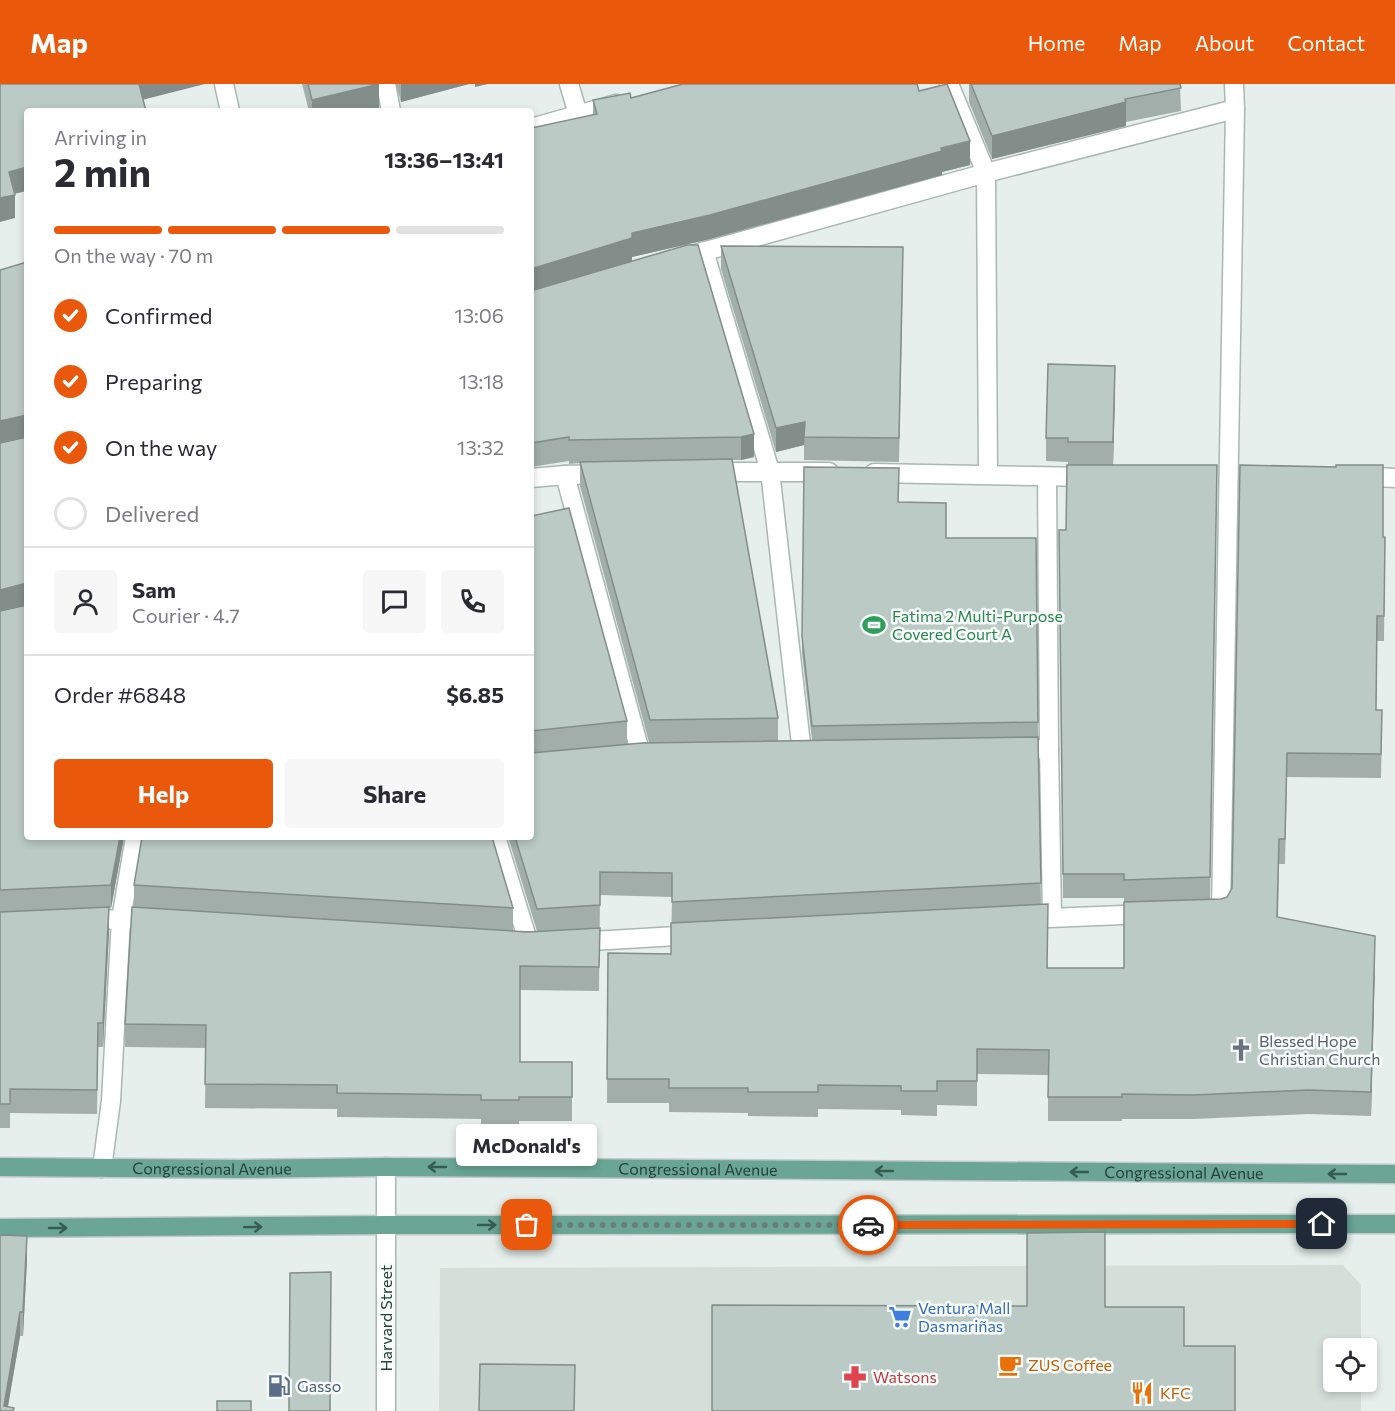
<!DOCTYPE html>
<meta charset="utf-8">
<style>
:root{--surface:#fff;--page:#f7f7f7;--text:#2b2b33;--muted:#7c7c81;--line:#e1e1e2;--accent:#ea580c}
body{margin:0;font-family:Commissioner,sans-serif;background:var(--page);color:var(--text);height:100vh;display:flex;flex-direction:column;font-size:22px;white-space:nowrap}
*{box-sizing:border-box;margin:0}
p{font-size:20px;color:var(--muted)}
.icon{flex:none;width:33px;height:33px;fill:none;stroke:currentColor;stroke-width:2;stroke-linecap:round;stroke-linejoin:round}
.map{position:relative;flex:1;overflow:hidden}
.sheet{position:absolute;left:24px;top:24px;width:510px;height:732px;display:flex;flex-direction:column;background:var(--surface);border-radius:6px;box-shadow:0 3px 9px #0003}
.sheet>*{flex:none}
.tools{position:absolute;left:1323px;top:1254px;display:grid;gap:12px}
.tools a{display:grid;place-items:center;width:54px;height:54px;border-radius:6px;background:var(--surface);box-shadow:0 3px 9px #0003;font-size:30px}
.pin{position:absolute;display:grid;place-items:center;width:51px;height:51px;color:#fff;margin:-26px;border-radius:12px;box-shadow:0 3px 9px #0006}
.courier{position:absolute;display:grid;place-items:center;width:60px;height:60px;margin:-30px;border:4px solid #ea580c;border-radius:50%;background:#fff;color:#222;box-shadow:0 2px 8px #0007}
.bubble{position:absolute;height:42px;border-radius:6px;background:var(--surface);box-shadow:0 3px 9px #0003;font-size:20px;font-weight:700;line-height:42px;text-align:center}
.summary em{font-style:normal;font-weight:700}
.summary div{display:flex;flex-direction:column-reverse}
.summary{display:flex;align-items:center;justify-content:space-between;height:102px;padding:0 30px}
h1{font-size:39px;font-weight:700;line-height:45px}
.bar{display:grid;grid-template-columns:repeat(4,1fr);gap:9px 6px;align-content:center;height:72px;padding:0 30px}
.bar i{height:8px;border-radius:4px;background:var(--line)}
.bar .on{background:var(--accent)}
.bar p{grid-column:span 4}
.line{display:flex;align-items:center;gap:15px;padding:0 30px;border-top:2px solid var(--line)}
.line div{flex:1}
.round{display:grid;place-items:center;flex:none;width:63px;height:63px;border-radius:6px;background:var(--page)}
ol{padding:0 30px;list-style:none}
li{display:flex;align-items:center;gap:18px;height:66px}
li p{margin-inline-start:auto}
li .icon{padding:6px;border-radius:50%;background:var(--accent);color:#fff;stroke-width:4}
li:last-child{color:var(--muted)}
li i{width:33px;height:33px;border:3px solid var(--line);border-radius:50%}
.cta{display:flex;gap:12px;margin-top:auto;padding:12px 30px}
.cta a{flex:1;height:69px;border-radius:6px;background:var(--accent);color:#fff;font-size:24px;font-weight:700;line-height:69px;text-align:center}
.cta a+a{background:var(--page);color:var(--text)}
header{display:flex;align-items:center;gap:36px;box-sizing:border-box;height:84px;padding:0 30px;background:var(--accent);color:#fff}
header strong{font-size:28px}
nav{display:flex;gap:33px;margin-inline-start:auto;font-size:21px}
.map>svg:first-child{display:block}
.built{fill:#d4dfda}
.lines{fill:none;stroke-linecap:round;stroke-linejoin:round}
.minor-casing{stroke:#a8b8b2;stroke-width:21}
.major-casing{stroke:#c2cac8;stroke-width:21}
.minor{stroke:#fff;stroke-width:18}
.major{stroke:#6aa596;stroke-width:18}
.wall{fill:#a1aea9}
.shaded-wall{fill:#838d89}
.building{fill:#bbcac4;stroke:#838d89;stroke-width:1.5}
.oneway{stroke:#365b51}
.done{stroke:#687f78;stroke-width:6;stroke-dasharray:0 10.8}
.route{stroke:#ea580c;stroke-width:8}
.labels{text-anchor:middle;stroke-width:5;stroke-linejoin:round;paint-order:stroke}
.leisure-label{font-size:16px;fill:#27864d;stroke:#f7fbf9;text-anchor:start}
.worship-label{font-size:16px;fill:#5b616d;stroke:#f7fbf9;text-anchor:start}
.street-label{font-size:16px;fill:#24423a;stroke:#f7fbf9}
.shop-label{font-size:16px;fill:#366cbe;stroke:#f7fbf9;text-anchor:start}
.food-label{font-size:16px;fill:#c56008;stroke:#f7fbf9;text-anchor:start}
.health-label{font-size:16px;fill:#be3a42;stroke:#f7fbf9;text-anchor:start}
.service-label{font-size:16px;fill:#4e5e75;stroke:#f7fbf9;text-anchor:start}
</style>
<header>
<strong>Map</strong>
<nav><a>Home</a><a>Map</a><a>About</a><a>Contact</a></nav>
</header>
<div class="map">
<svg width="1395" height="1327" viewBox="0 0 1395 1327">
<rect width="100%" height="100%" fill="#e6efeb"/>
<path class="built" d="M 1343,1181 L 1361,1201 L 1361,1264 L 1334,1264 L 1334,1298 L 1361,1298 L 1361,1327 L 439,1327 L 440,1184 Z"/>
<g class="lines">
<g class="minor-casing">
<g id="minor">
<path d="M 224,0 L 230,27"/>
<path d="M 386,0 L 391,27"/>
<path d="M 569,0 L 578,30"/>
<path d="M 949,0 L 986,89 L 988,390"/>
<path d="M 531,44 L 616,20"/>
<path d="M 704,167 L 770,387 L 802,669"/>
<path d="M 677,175 L 986,89 L 1235,25"/>
<path d="M 709,388 L 829,388"/>
<path d="M 874,389 L 1090,393"/>
<path d="M 565,391 L 641,671"/>
<path d="M 1357,392 L 1395,394"/>
<path d="M 1047,393 L 1049,665 L 1052,833"/>
<path d="M 531,394 L 565,391 L 604,390"/>
<path d="M 1014,666 L 1049,665"/>
<path d="M 496,753 L 529,860"/>
<path d="M 1210,828 L 1221,828 L 1235,25 L 1234,0"/>
<path d="M 1025,835 L 1147,830"/>
<path d="M 84,837 L 121,835 L 155,837"/>
<path d="M 575,858 L 694,851"/>
<path d="M 386,1083 L 386,1327"/>
<path d="M 102,1084 L 111,1017 L 121,835 L 135,753"/>
</g>
</g>
<g class="major-casing">
<g id="major">
<path id="s1" d="M 0,1083 L 241,1085 L 386,1083 L 1395,1090"/>
<path d="M 0,1144 L 386,1141 L 1395,1140"/>
</g>
</g>
<use href="#minor" class="minor"/>
<use href="#major" class="major"/>
</g>
<g class="wall">
<path d="M 302,0 L 379,0 L 379,24 L 366,27 L 309,27 Z"/>
<path d="M 396,0 L 469,0 L 401,18 Z"/>
<path d="M 969,0 L 1180,0 L 1181,27 L 1126,38 L 1126,42 L 992,75 L 969,18 Z"/>
<path d="M 919,7 L 970,81 L 942,88 L 942,91 L 710,155 L 632,173 L 632,177 L 754,373 L 741,376 L 732,376 L 778,634 L 778,657 L 812,656 L 802,569 L 804,383 L 898,418 L 946,454 L 1036,454 L 1038,653 L 1041,820 L 1048,884 L 1124,884 L 1124,814 L 1063,814 L 1059,446 L 1066,446 L 1068,378 L 1046,377 L 1046,354 L 1115,305 L 1113,381 L 1217,381 L 1210,815 L 1221,815 L 1227,813 L 1232,804 L 1240,381 L 1383,453 L 1385,453 L 1384,557 L 1377,557 L 1376,626 L 1382,650 L 1381,694 L 1287,693 L 1285,780 L 1279,780 L 1278,834 L 1375,876 L 1371,1032 L 1308,1030 L 1193,1035 L 1122,1035 L 1122,1037 L 1048,1037 L 1048,991 L 977,990 L 977,1022 L 937,1021 L 937,1032 L 901,1031 L 901,1026 L 818,1025 L 818,1033 L 748,1032 L 748,1029 L 669,1028 L 669,1019 L 607,1019 L 608,869 L 671,870 L 672,813 L 600,811 L 599,907 L 520,906 L 520,978 L 572,1002 L 572,1037 L 519,1037 L 519,1040 L 481,1040 L 481,1035 L 337,1033 L 337,1025 L 205,1024 L 206,964 L 125,963 L 125,940 L 134,823 L 134,801 L 513,824 L 513,847 L 537,847 L 508,753 L 531,753 L 531,432 L 627,637 L 627,660 L 649,658 L 580,402 L 580,379 L 569,380 L 569,377 L 531,383 L 531,44 L 593,31 L 593,16 L 631,14 Z"/>
<path d="M 721,162 L 903,187 L 899,378 L 804,376 L 804,361 L 776,368 L 721,185 Z"/>
<path d="M 27,178 L 27,753 L 124,753 L 111,824 L 109,824 L 109,847 L 103,963 L 98,963 L 97,1030 L 10,1029 L 10,1044 L 0,1044 L 0,186 Z"/>
<path d="M 27,1176 L 23,1252 L 20,1252 L 8,1323 L 14,1327 L 0,1327 Z"/>
</g>
<g class="shaded-wall">
<path d="M 138,0 L 205,0 L 138,17 Z"/>
<path d="M 379,0 L 379,24 L 366,27 L 312,27 L 312,16 Z"/>
<path d="M 401,0 L 469,0 L 401,18 Z"/>
<path d="M 475,0 L 488,0 L 475,3 Z"/>
<path d="M 1126,18 L 1126,42 L 992,75 L 992,52 Z"/>
<path d="M 970,57 L 970,81 L 942,88 L 942,91 L 710,155 L 632,173 L 632,177 L 531,209 L 531,185 L 632,149 Z"/>
<path d="M 27,83 L 27,107 L 9,111 L 9,88 Z"/>
<path d="M 15,111 L 15,134 L 0,138 L 0,114 Z"/>
<path d="M 1115,282 L 1115,305 L 1113,382 L 1113,358 Z"/>
<path d="M 27,331 L 27,355 L 0,360 L 0,337 Z"/>
<path d="M 805,338 L 804,361 L 776,368 L 776,344 Z"/>
<path d="M 754,350 L 754,373 L 741,376 L 741,353 Z"/>
<path d="M 25,499 L 25,523 L 0,530 L 0,506 Z"/>
<path d="M 120,753 L 124,753 L 111,824 L 111,801 Z"/>
<path d="M 109,823 L 109,847 L 103,963 L 103,939 Z"/>
<path d="M 1375,852 L 1375,876 L 1371,1032 L 1371,1008 Z"/>
<path d="M 27,1152 L 27,1176 L 23,1252 L 23,1228 Z"/>
<path d="M 20,1228 L 20,1252 L 7,1327 L 4,1322 Z"/>
</g>
<g class="building">
<path d="M 0,0 L 139,0 L 146,27 L 27,27 L 27,83 L 9,88 L 15,111 L 0,114 Z"/>
<path d="M 308,0 L 379,0 L 312,16 Z"/>
<path d="M 683,0 L 917,0 L 919,7 L 947,0 L 970,57 L 941,64 L 942,67 L 710,131 L 632,149 L 632,154 L 531,185 L 531,44 L 597,30 L 593,16 L 630,9 L 631,14 Z"/>
<path d="M 971,0 L 1180,0 L 1181,4 L 1125,15 L 1126,18 L 992,52 Z"/>
<path d="M 687,161 L 698,161 L 754,350 L 741,353 L 569,356 L 569,353 L 531,359 L 531,206 L 534,206 Z"/>
<path d="M 721,162 L 903,163 L 899,354 L 804,353 L 805,338 L 776,344 Z"/>
<path d="M 27,178 L 27,331 L 0,337 L 0,186 Z"/>
<path d="M 1048,280 L 1115,282 L 1113,358 L 1068,358 L 1068,354 L 1046,354 Z"/>
<path d="M 27,353 L 27,499 L 0,506 L 0,359 Z"/>
<path d="M 732,375 L 778,634 L 650,636 L 580,378 Z"/>
<path d="M 1067,381 L 1217,381 L 1210,793 L 1124,796 L 1124,790 L 1063,790 L 1059,446 L 1066,446 Z"/>
<path d="M 1240,381 L 1336,383 L 1336,381 L 1383,381 L 1383,453 L 1385,453 L 1384,532 L 1377,532 L 1376,626 L 1382,626 L 1381,670 L 1287,669 L 1285,755 L 1279,755 L 1277,833 L 1375,852 L 1371,1008 L 1308,1006 L 1193,1011 L 1122,1010 L 1122,1013 L 1048,1013 L 1049,966 L 977,965 L 977,997 L 937,997 L 937,1007 L 901,1007 L 901,1002 L 818,1001 L 818,1008 L 748,1008 L 748,1004 L 669,1004 L 669,995 L 607,995 L 608,869 L 671,870 L 671,839 L 1048,820 L 1047,884 L 1124,884 L 1124,818 L 1221,815 L 1227,813 L 1232,804 Z"/>
<path d="M 804,383 L 899,384 L 898,418 L 946,419 L 946,454 L 1036,454 L 1038,638 L 812,642 L 802,553 Z"/>
<path d="M 569,424 L 627,637 L 531,647 L 531,432 Z"/>
<path d="M 27,521 L 27,753 L 120,753 L 111,801 L 0,806 L 0,527 Z"/>
<path d="M 1038,653 L 1041,799 L 672,818 L 672,789 L 600,788 L 600,821 L 537,825 L 515,753 L 531,753 L 531,669 L 642,659 Z"/>
<path d="M 142,753 L 492,753 L 513,824 L 134,801 Z"/>
<path d="M 109,823 L 103,939 L 98,939 L 97,1006 L 10,1005 L 10,1020 L 0,1020 L 0,828 Z"/>
<path d="M 132,823 L 528,848 L 600,844 L 599,883 L 520,882 L 520,978 L 572,978 L 572,1013 L 519,1013 L 519,1016 L 481,1016 L 481,1011 L 337,1009 L 337,1001 L 205,1000 L 206,941 L 125,940 Z"/>
<path d="M 1105,1148 L 1105,1223 L 1184,1223 L 1184,1262 L 1235,1262 L 1235,1327 L 712,1327 L 712,1221 L 1027,1222 L 1027,1149 Z"/>
<path d="M 0,1151 L 27,1152 L 23,1228 L 20,1228 L 4,1322 L 14,1324 L 13,1327 L 0,1327 Z"/>
<path d="M 331,1188 L 330,1327 L 289,1327 L 290,1189 Z"/>
<path d="M 480,1280 L 575,1281 L 574,1327 L 479,1327 Z"/>
<rect x="217" y="1317" width="34" height="10"/>
</g>
<defs><path id="oneway-shaft" d="M-6 0H5M1.5-3L5.5 0L1.5 3" fill="none" stroke-width="1.6" stroke-linecap="round" stroke-linejoin="round" transform="scale(1.5)"/></defs>
<g class="oneway">
<use href="#oneway-shaft" transform="translate(437 1083) rotate(-180)"/>
<use href="#oneway-shaft" transform="translate(884 1087) rotate(-180)"/>
<use href="#oneway-shaft" transform="translate(1079 1088) rotate(-180)"/>
<use href="#oneway-shaft" transform="translate(1337 1090) rotate(-180)"/>
<use href="#oneway-shaft" transform="translate(487 1141)"/>
<use href="#oneway-shaft" transform="translate(253 1143) rotate(-1)"/>
<use href="#oneway-shaft" transform="translate(58 1144)"/>
</g>
<g class="lines">
<path class="done" d="M 527,1141 L 868,1141"/>
<path class="route" d="M 868,1141 L 1322,1140"/>
</g>
<defs>
<g id="stadium-bare" transform="scale(1.8)"><path d="M0-5a6.5 5 0 1 0 0 10a6.5 5 0 1 0 0-10ZM-3.5-1.8h7v3.6h-7Z" fill="#2e9e5b" stroke="#f7fbf9" stroke-width="2.5" paint-order="stroke"/></g>
<g id="church-bare" transform="scale(1.8)"><path d="M-1.2-6h2.4v3.5h3.3v2.4h-3.3V6h-2.4V-.1h-3.3v-2.4h3.3Z" fill="#6b7280" stroke="#f7fbf9" stroke-width="2.5" paint-order="stroke"/></g>
<g id="supermarket-bare" transform="scale(1.8)"><path d="M-6-5.5h2.5l.6 2H6L4.5 2H-2.5L-4.4-4H-6ZM-1.5 3.2a1.3 1.3 0 1 0 .1 0ZM3 3.2a1.3 1.3 0 1 0 .1 0Z" fill="#3f7fe0" stroke="#f7fbf9" stroke-width="2.5" paint-order="stroke"/></g>
<g id="cafe-bare" transform="scale(1.8)"><path d="M-5.5-4.5H6V0H3Q3 3.5 0 3.5H-2.5Q-5.5 3.5-5.5 0ZM3-3.2v2h1.7v-2ZM-6 4.5H4V6H-6Z" fill="#e8710a" stroke="#f7fbf9" stroke-width="2.5" paint-order="stroke"/></g>
<g id="pharmacy-bare" transform="scale(1.8)"><path d="M-2-6h4v4h4v4h-4v4h-4v-4h-4v-4h4Z" fill="#e0444e" stroke="#f7fbf9" stroke-width="2.5" paint-order="stroke"/></g>
<g id="fuel-bare" transform="scale(1.8)"><path d="M-5.5-6h7V0h2V4h1.3V-2.5L3-4.5l.8-.8L6-3V5H2.5V1h-1V6h-7ZM-4.2-4.7v3.2H.2V-4.7Z" fill="#5c6f8a" stroke="#f7fbf9" stroke-width="2.5" paint-order="stroke"/></g>
<g id="restaurant-bare" transform="scale(1.8)"><path d="M-5-6h1v4h1v-4h1v4h1v-4h1v5L-1.5 .5V6h-2V.5L-5-1ZM5-6V6H3V1.5H1.5Q1.5-4 5-6Z" fill="#e8710a" stroke="#f7fbf9" stroke-width="2.5" paint-order="stroke"/></g>
</defs>
<g fill-rule="evenodd">
<use href="#stadium-bare" x="874" y="541"/>
<use href="#church-bare" x="1241" y="966"/>
<use href="#supermarket-bare" x="900" y="1233"/>
<use href="#cafe-bare" x="1010" y="1281"/>
<use href="#pharmacy-bare" x="855" y="1293"/>
<use href="#fuel-bare" x="279" y="1302"/>
<use href="#restaurant-bare" x="1142" y="1309"/>
</g>
<g class="labels">
<g class="leisure-label">
<text x="892" y="538">Fatima 2 Multi-Purpose<tspan x="892" dy="18">Covered Court A</tspan></text>
</g>
<g class="worship-label">
<text x="1259" y="963">Blessed Hope<tspan x="1259" dy="18">Christian Church</tspan></text>
</g>
<g class="street-label">
<text dy="6" stroke="none"><textPath href="#s1" startOffset="212">Congressional Avenue</textPath></text>
<text dy="6" stroke="none"><textPath href="#s1" startOffset="698">Congressional Avenue</textPath></text>
<text dy="6" stroke="none"><textPath href="#s1" startOffset="1184">Congressional Avenue</textPath></text>
<text transform="translate(386 1234) rotate(-90)" y="6">Harvard Street</text>
</g>
<g class="shop-label">
<text x="918" y="1230">Ventura Mall<tspan x="918" dy="18">Dasmariñas</tspan></text>
</g>
<g class="food-label">
<text x="1028" y="1287">ZUS Coffee</text>
<text x="1160" y="1315">KFC</text>
</g>
<g class="health-label">
<text x="873" y="1299">Watsons</text>
</g>
<g class="service-label">
<text x="297" y="1308">Gasso</text>
</g>
</g>
</svg>
<div class="tools">
<a><svg class="icon" aria-label="locate" viewBox="0 0 24 24"><circle cx="12" cy="12" r="6"/><path d="M12 2v4M12 18v4M2 12h4M18 12h4"/></svg></a>
</div>
<div class="pin" style="left:527px;top:1141px;background:#ea580c"><svg class="icon" aria-label="bag" viewBox="0 0 24 24"><path d="M5 8h14l-1 12H6zM9 8a3 3 0 0 1 6 0"/></svg></div>
<div class="pin" style="left:1322px;top:1140px;background:#1f2937"><svg class="icon" aria-label="home" viewBox="0 0 24 24"><path d="M3 11l9-7 9 7M6 9v11h12V9"/></svg></div>
<div class="courier" style="left:868px;top:1141px"><svg class="icon" aria-label="car" viewBox="0 0 24 24"><path d="M5 17H2v-5l4-1 3-4h7l3 4 3 1v5h-3M9 17h6M6 11h13"/><circle cx="7" cy="17" r="2"/><circle cx="17" cy="17" r="2"/></svg></div>
<div class="bubble" style="left:456px;top:1040px;width:141px">McDonald's</div>
<section class="sheet">
<div class="summary"><div><h1>2 min</h1><p>Arriving in</p></div><em>13:36–13:41</em></div>
<div class="bar"><i class="on"></i><i class="on"></i><i class="on"></i><i></i><p>On the way · 70 m</p></div>
<ol>
<li><svg class="icon" aria-label="check" viewBox="0 0 24 24"><path d="M5 12l5 5 9-10"/></svg>Confirmed<p>13:06</p></li>
<li><svg class="icon" aria-label="check" viewBox="0 0 24 24"><path d="M5 12l5 5 9-10"/></svg>Preparing<p>13:18</p></li>
<li><svg class="icon" aria-label="check" viewBox="0 0 24 24"><path d="M5 12l5 5 9-10"/></svg>On the way<p>13:32</p></li>
<li><i></i>Delivered</li>
</ol>
<div class="line" style="height:108px"><a class="round"><svg class="icon" aria-label="person" viewBox="0 0 24 24"><circle cx="12" cy="8" r="4"/><path d="M4 21q1-7 8-7t8 7"/></svg></a><div><b>Sam</b><p>Courier · 4.7</p></div><a class="round"><svg class="icon" aria-label="chat" viewBox="0 0 24 24"><path d="M4 5h16v11H9l-5 4z"/></svg></a><a class="round"><svg class="icon" aria-label="phone" viewBox="0 0 24 24"><path d="M5 4h4l2 5-3 2q2 4 5 5l2-3 5 2v4C11 20 4 13 5 4z"/></svg></a></div>
<div class="line" style="height:78px"><div>Order #6848</div><b>$6.85</b></div>
<div class="cta"><a>Help</a><a>Share</a></div>
</section>
</div>
